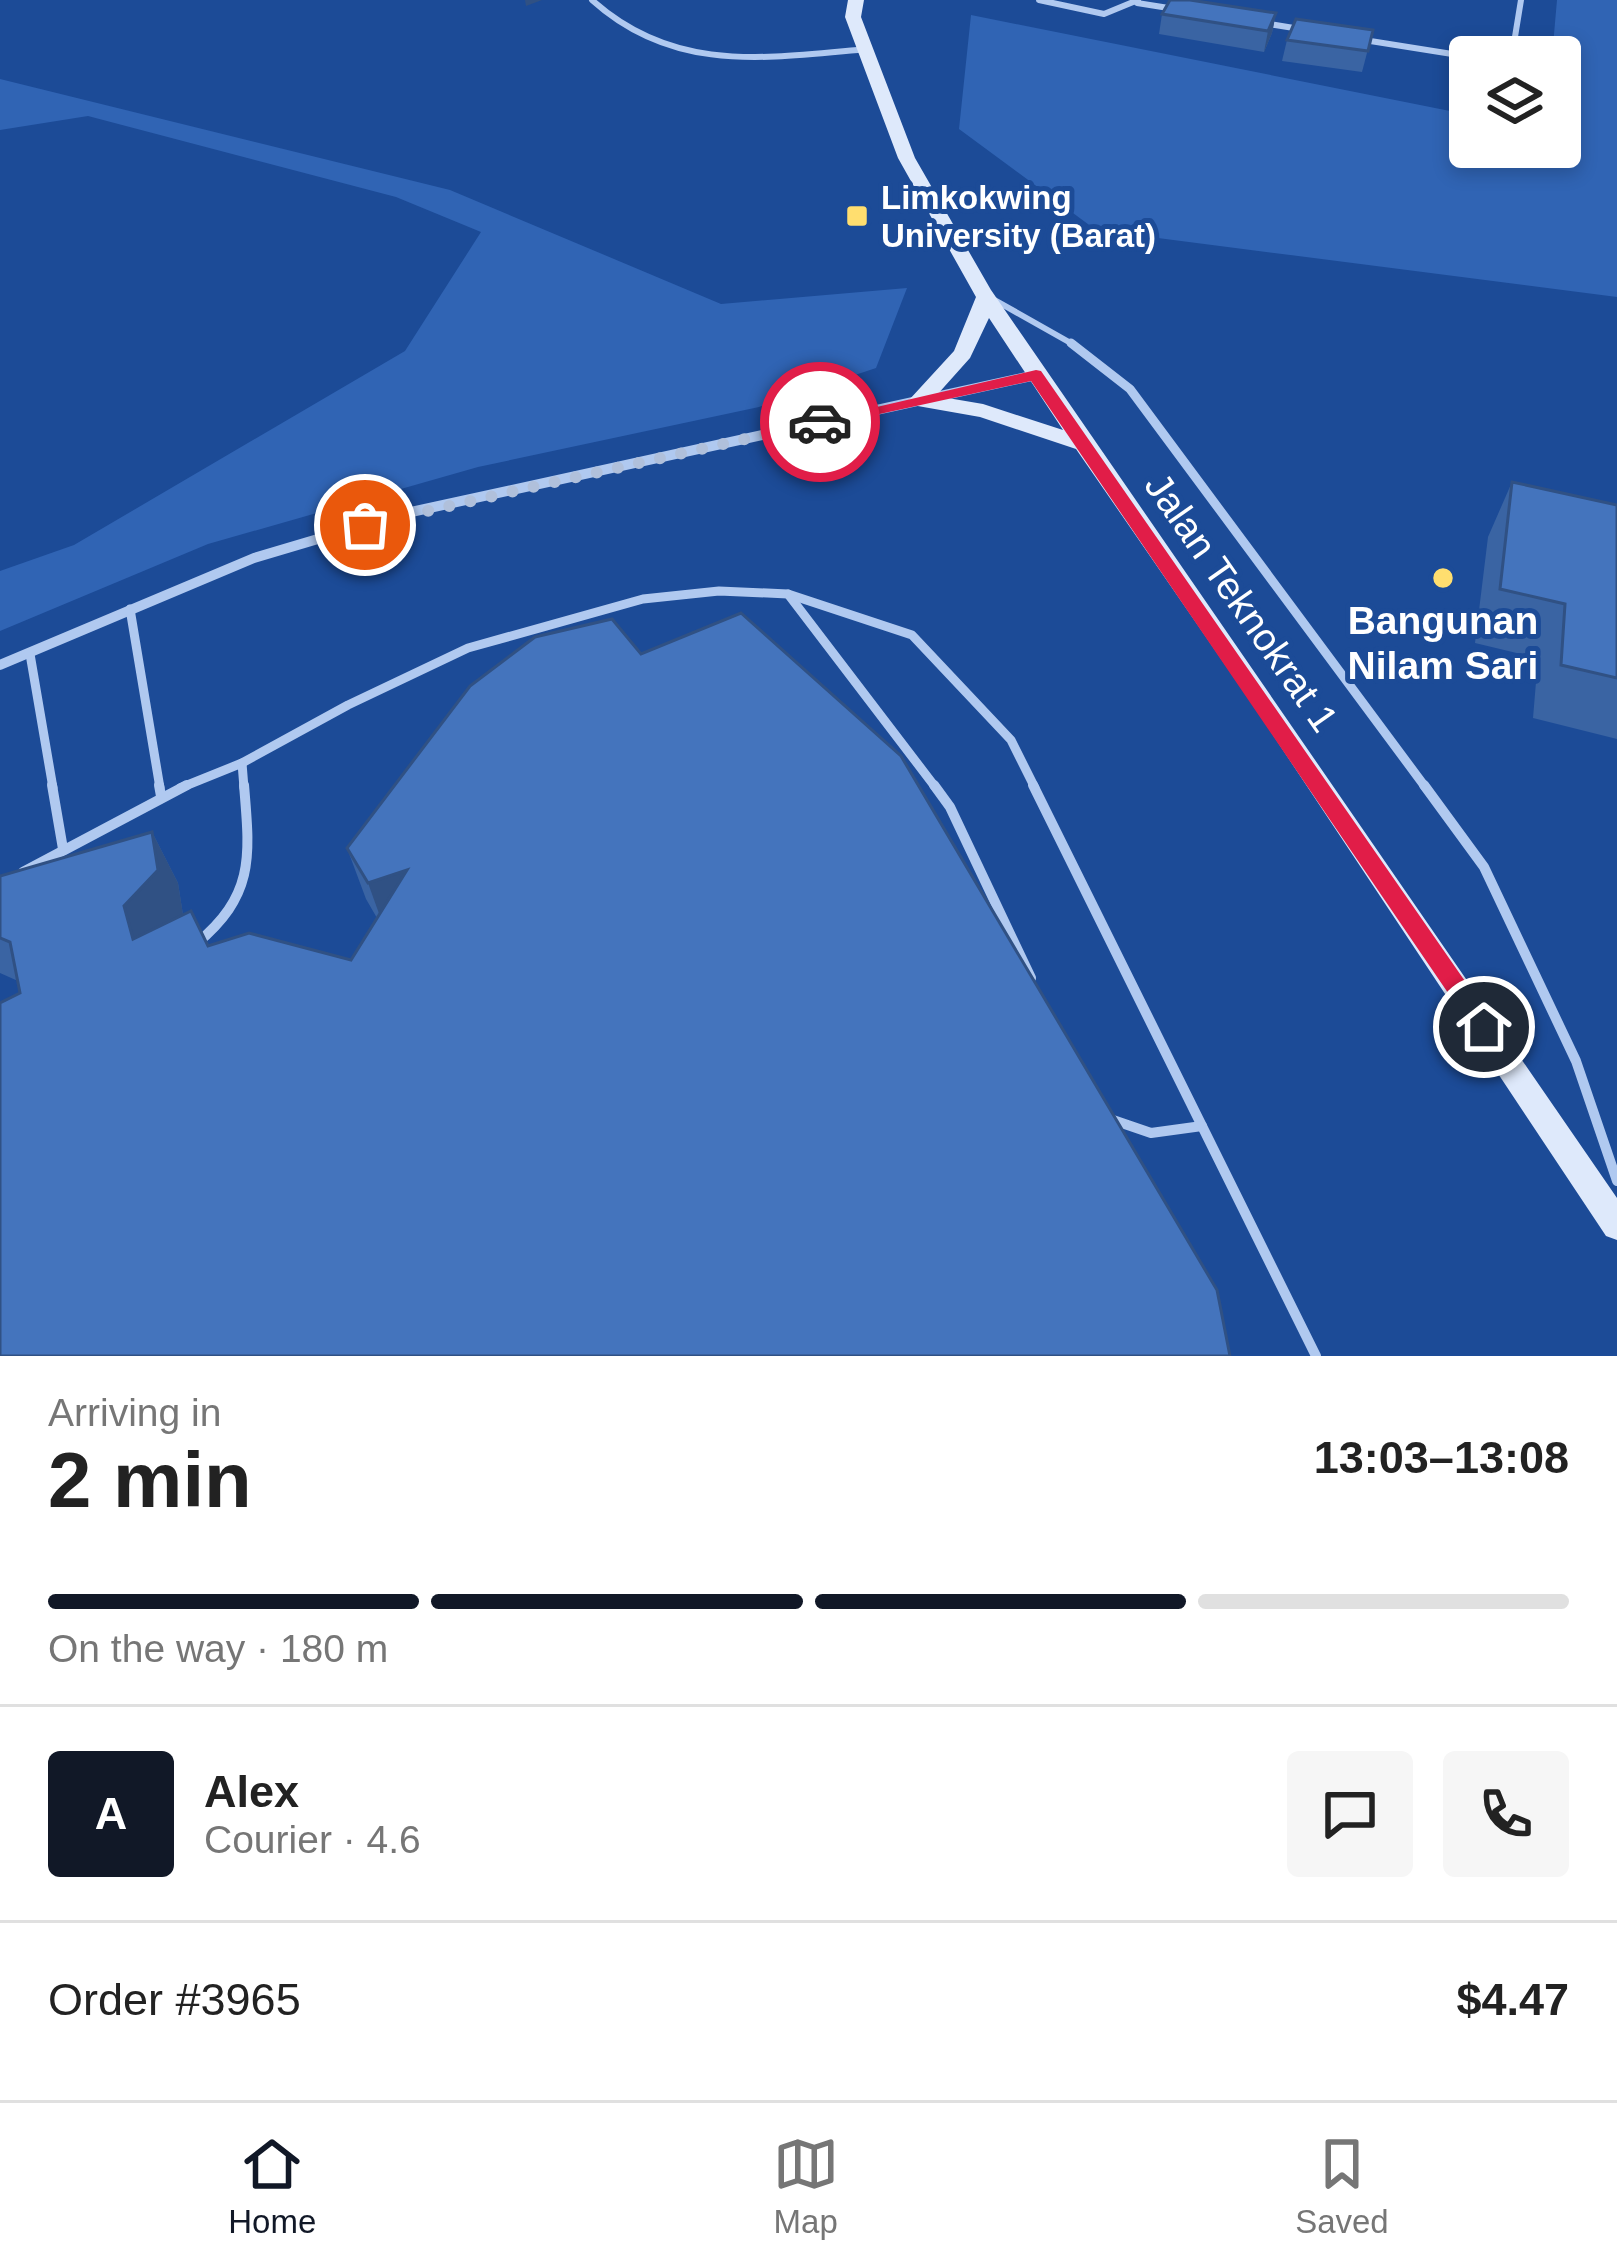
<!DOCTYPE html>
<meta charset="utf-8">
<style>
:root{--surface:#fff;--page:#f6f6f6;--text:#222;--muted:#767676;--line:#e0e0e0;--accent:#111827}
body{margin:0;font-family:Arial,sans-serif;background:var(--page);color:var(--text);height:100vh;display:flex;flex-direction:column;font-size:45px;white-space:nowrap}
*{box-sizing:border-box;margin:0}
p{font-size:39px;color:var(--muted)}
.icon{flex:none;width:66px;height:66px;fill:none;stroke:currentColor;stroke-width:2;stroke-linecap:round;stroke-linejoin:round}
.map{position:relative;height:1356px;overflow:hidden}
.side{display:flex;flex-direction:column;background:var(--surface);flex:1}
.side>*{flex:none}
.controls{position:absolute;left:1449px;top:36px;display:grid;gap:24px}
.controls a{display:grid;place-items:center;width:132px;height:132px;border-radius:12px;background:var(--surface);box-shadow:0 6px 18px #0003;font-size:60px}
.pin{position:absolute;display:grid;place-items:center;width:102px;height:102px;color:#fff;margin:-51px;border:6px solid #fff;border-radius:50%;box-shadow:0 3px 12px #0007}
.courier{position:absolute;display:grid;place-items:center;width:120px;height:120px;margin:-60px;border:9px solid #e11d48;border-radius:50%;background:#fff;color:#222;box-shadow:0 3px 15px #0007}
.headline em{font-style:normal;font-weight:600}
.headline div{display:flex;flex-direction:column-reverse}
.headline{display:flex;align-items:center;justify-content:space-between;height:204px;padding:0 48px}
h1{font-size:78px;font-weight:600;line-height:90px}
.bar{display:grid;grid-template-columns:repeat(4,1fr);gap:18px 12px;align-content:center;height:144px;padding:0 48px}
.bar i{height:15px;border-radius:9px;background:var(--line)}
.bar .on{background:var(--accent)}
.bar p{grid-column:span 4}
.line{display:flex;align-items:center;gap:30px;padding:0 48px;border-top:3px solid var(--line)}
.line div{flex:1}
.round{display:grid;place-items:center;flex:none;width:126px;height:126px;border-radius:12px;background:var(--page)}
.dock{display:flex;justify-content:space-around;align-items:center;height:168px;border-top:3px solid var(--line);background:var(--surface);font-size:33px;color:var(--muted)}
.dock a{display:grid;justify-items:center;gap:6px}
.dock .on{color:var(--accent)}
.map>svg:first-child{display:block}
.green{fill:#3064b4}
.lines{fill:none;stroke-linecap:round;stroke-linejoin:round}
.lane-far2{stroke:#b0c9f0;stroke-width:6}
.lane-far1{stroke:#b0c9f0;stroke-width:9}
.lane{stroke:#b0c9f0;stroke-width:10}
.street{stroke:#b0c9f0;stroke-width:10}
.secondary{fill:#dee9fb;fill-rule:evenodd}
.wall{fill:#3a64a3}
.shaded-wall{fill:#305184}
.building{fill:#4474bd;stroke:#305184;stroke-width:3}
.route{fill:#e11d48}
.done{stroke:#b0c0db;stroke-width:12;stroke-dasharray:0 21.6}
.poi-dot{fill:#ffde6f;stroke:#1c4b97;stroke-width:4.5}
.labels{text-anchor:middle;stroke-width:10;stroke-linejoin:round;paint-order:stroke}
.far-poi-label{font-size:33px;font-weight:bold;fill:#fff;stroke:#1c4b97;text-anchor:start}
.street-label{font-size:39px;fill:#fff;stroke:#1c4b97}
.poi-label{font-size:39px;font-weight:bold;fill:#fff;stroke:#1c4b97}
</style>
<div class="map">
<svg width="1617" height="1356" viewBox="0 0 1617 1356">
<rect width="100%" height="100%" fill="#1c4b97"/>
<g class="green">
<path d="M 1557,0 L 1617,0 L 1617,297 L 1096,230 L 959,129 L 971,15 L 1470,115 L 1470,147 L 1560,147 L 1560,57 L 1552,57 Z"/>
<path d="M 0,79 L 450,190 L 721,304 L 907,288 L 876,368 L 759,407 L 478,467 L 208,544 L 0,631 L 0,571 L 74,545 L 405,351 L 481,232 L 396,197 L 88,116 L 0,130 Z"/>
</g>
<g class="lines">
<g class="lane-far2">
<path d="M 592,0 C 674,74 766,58 868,49"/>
<path d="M 1039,0 L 1104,14 L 1138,0"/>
<path d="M 1137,3 L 1175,9"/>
<path d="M 1263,23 L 1300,29"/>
<path d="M 1364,40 L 1471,57"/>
<path d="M 1502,57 L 1513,49 L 1521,0"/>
<path d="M 991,298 L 1076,346"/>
</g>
<g class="lane-far1">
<path d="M 1071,343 L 1130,389 L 1426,788"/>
<path d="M 788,594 L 936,788"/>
<path d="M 130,609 L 160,788"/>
<path d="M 30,654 L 53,788"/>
<path d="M 242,763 L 244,788"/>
<path d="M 180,788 L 242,763 L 348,705 L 468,648 L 643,599 L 719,591 L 788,594 L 912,635 L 1011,740 L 1035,788"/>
</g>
<g class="lane">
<path d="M 52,785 L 63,849"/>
<path d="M 159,785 L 161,796"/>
<path d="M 934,785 L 950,807 L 1031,978"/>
<path d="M 1033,785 L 1316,1356"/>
<path d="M 1424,785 L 1484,867 L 1576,1061 L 1617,1181"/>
<path d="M 23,872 L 187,785"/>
<path d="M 196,944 C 255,895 250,857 244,785"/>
<path d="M 1113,1120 L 1151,1133 L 1202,1126"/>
</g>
<path class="street" d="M 0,665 L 254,558 L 402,514 L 1036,375"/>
<path class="secondary" d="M 848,0 L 864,0 L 861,17 L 915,158 L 991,290 L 1617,1198 L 1617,1240 L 1606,1236 L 1253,705 L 1076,449 L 980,417 L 912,405 L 909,400 L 954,351 L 976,297 L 898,158 L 845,17 ZM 989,318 L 1063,430 L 983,404 L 936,396 L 970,358 Z"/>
</g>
<g class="wall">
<path d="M 1276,13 L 1272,33 L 1264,52 L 1159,34 L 1162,14 Z"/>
<path d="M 1373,30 L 1362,72 L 1282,61 L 1287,40 Z"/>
<path d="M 1512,482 L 1617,505 L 1617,739 L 1533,718 L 1538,658 L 1475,643 L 1488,537 Z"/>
<path d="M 641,654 L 1217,1290 L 20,993 L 18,981 L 0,973 L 0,876 L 152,832 L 178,883 L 183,915 L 191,911 L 209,946 L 351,960 L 377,918 L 366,899 L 347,848 Z"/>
</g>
<g class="shaded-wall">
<path d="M 525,0 L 542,0 L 526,6 Z"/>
<path d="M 1276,13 L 1272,33 L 1264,52 L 1268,31 Z"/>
<path d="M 152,832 L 178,883 L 184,921 L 133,939 L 124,906 Z"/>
<path d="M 407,870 L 386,933 L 368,883 Z"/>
</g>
<g class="building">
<path d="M 1170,0 L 1190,0 L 1276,13 L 1268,31 L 1162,14 Z"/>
<path d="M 1296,19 L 1373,30 L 1368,51 L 1287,40 Z"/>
<path d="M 1512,482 L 1617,505 L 1617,678 L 1561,665 L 1565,604 L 1500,589 Z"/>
<path d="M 741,613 L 901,756 L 1217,1290 L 1230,1356 L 0,1356 L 0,1003 L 20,993 L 10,942 L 0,938 L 0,876 L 152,832 L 158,870 L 124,906 L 133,939 L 191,911 L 208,946 L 249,933 L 351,960 L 407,870 L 368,883 L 347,848 L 470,686 L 535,637 L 612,619 L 641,654 Z"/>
</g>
<path class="route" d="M 1036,370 L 1041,371 L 1492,1020 L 1492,1034 L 1476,1034 L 1031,381 L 820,427 L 812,422 Z"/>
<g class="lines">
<path class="done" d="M 365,525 L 820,422"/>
</g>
<g class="poi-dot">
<rect x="845" y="204" width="24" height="24" rx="6"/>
<circle cx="1443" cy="578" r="12"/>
</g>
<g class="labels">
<g class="far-poi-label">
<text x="881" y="209">Limkokwing<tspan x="881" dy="38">University (Barat)</tspan></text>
</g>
<g class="street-label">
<text transform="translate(1242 602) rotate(55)" y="14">Jalan Teknokrat 1</text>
</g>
<g class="poi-label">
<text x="1443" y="634">Bangunan<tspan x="1443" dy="45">Nilam Sari</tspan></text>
</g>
</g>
</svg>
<div class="controls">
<a><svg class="icon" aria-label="layers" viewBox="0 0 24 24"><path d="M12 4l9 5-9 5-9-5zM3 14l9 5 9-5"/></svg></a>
</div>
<div class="pin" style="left:365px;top:525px;background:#ea580c"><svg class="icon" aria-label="bag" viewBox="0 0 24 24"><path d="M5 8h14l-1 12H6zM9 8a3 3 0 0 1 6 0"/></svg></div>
<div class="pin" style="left:1484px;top:1027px;background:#1f2937"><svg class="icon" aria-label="home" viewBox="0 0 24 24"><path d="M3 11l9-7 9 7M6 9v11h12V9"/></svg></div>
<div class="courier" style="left:820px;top:422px"><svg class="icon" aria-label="car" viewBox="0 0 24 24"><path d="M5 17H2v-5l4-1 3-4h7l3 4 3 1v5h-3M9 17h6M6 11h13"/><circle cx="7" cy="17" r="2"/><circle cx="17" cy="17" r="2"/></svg></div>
</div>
<section class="side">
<div class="headline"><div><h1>2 min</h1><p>Arriving in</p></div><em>13:03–13:08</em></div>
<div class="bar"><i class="on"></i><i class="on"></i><i class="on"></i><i></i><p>On the way · 180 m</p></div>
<div class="line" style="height:216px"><b class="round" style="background:var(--accent);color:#fff">A</b><div><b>Alex</b><p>Courier · 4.6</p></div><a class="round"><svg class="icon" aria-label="chat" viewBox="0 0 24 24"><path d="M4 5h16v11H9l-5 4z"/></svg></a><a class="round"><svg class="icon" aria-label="phone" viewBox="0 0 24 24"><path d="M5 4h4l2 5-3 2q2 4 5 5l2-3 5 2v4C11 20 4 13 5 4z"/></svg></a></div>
<div class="line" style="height:156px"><div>Order #3965</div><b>$4.47</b></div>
</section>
<nav class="dock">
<a class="on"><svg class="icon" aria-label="home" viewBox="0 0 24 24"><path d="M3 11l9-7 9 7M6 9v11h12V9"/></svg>Home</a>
<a><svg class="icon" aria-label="map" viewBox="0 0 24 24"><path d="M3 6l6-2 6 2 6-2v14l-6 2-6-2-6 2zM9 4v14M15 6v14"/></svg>Map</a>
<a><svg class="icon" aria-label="saved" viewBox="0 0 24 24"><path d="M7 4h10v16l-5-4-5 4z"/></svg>Saved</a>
</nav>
